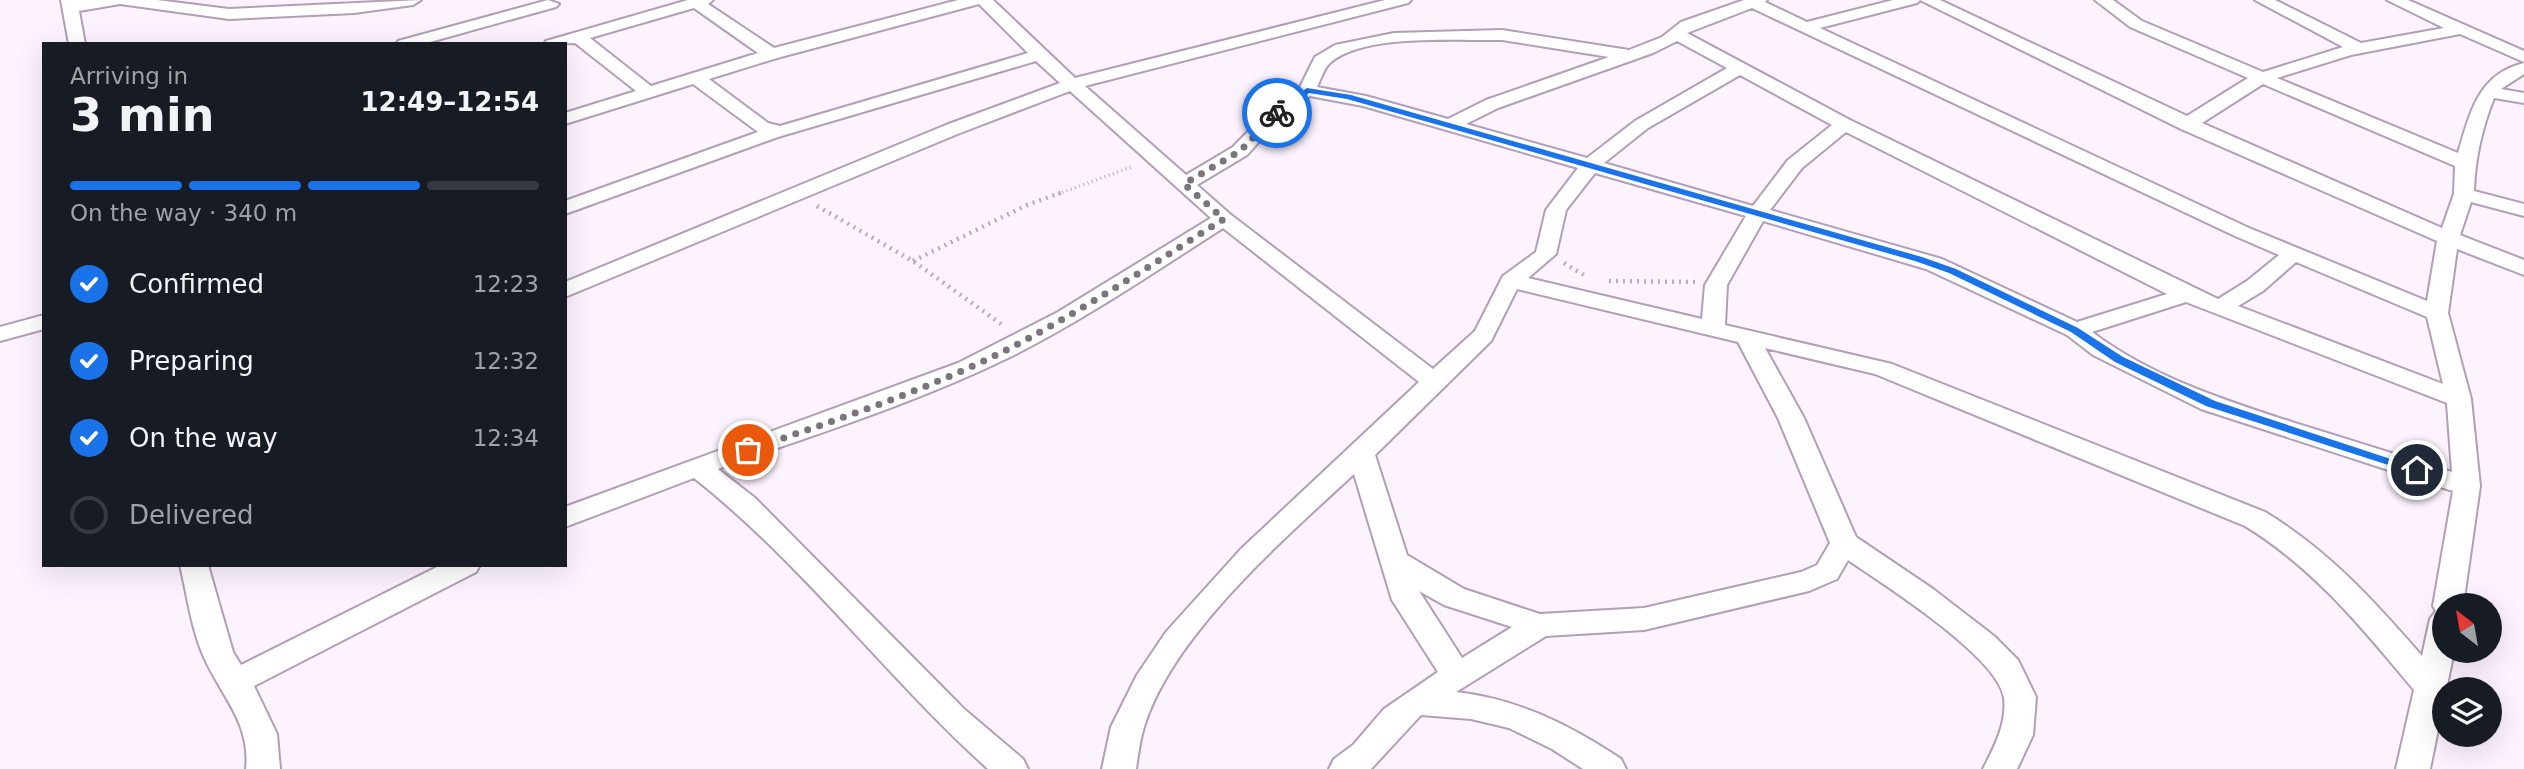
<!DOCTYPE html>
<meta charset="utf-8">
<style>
:root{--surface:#171b24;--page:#20242c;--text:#f1f3f6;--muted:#9ea1a6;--line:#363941;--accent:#1a73e8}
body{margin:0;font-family:"DejaVu Sans",sans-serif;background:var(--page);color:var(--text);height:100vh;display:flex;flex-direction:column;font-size:26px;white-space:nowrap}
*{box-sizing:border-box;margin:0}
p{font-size:23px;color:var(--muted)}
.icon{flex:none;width:38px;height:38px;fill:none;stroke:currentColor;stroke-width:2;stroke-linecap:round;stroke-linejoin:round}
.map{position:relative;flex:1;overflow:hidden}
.drawer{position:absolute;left:42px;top:42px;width:525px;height:525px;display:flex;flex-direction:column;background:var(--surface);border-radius:0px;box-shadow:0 7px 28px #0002}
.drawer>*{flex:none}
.needle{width:46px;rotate:329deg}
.controls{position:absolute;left:2432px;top:593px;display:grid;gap:14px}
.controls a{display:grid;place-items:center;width:70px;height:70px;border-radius:50%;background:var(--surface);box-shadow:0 7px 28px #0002;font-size:35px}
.pin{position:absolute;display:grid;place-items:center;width:60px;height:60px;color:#fff;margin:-30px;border:4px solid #fff;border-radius:50%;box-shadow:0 2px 7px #0007}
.courier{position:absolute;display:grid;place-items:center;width:70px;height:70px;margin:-35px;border:5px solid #1a73e8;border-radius:50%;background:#fff;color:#222;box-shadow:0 2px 9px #0007}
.overview em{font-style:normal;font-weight:800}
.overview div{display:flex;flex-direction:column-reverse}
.overview{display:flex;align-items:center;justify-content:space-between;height:119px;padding:0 28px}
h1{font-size:46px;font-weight:800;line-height:52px}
.bar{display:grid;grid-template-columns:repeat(4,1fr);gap:10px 7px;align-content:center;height:84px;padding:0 28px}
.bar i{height:9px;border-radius:5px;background:var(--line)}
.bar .active{background:var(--accent)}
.bar p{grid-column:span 4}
ol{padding:0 28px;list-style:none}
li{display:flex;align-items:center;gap:21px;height:77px}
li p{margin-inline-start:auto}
li .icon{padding:7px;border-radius:50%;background:var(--accent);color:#fff;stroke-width:4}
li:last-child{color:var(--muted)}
li i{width:38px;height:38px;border:4px solid var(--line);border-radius:50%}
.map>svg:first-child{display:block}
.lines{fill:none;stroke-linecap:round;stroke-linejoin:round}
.minor-casing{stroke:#b29eb7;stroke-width:4}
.path-far1{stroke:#b6aeb8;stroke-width:3.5;stroke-dasharray:1 3.5;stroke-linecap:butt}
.path{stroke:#b6aeb8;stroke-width:4.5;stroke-dasharray:2 5;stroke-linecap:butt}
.minor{fill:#fff;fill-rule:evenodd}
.route{fill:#1a73e8}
.done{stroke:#7b737d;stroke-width:7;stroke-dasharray:0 12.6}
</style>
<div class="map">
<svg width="2524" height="769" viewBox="0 0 2524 769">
<rect width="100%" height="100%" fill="#fcf3fe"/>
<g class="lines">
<g class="minor-casing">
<g id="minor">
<path d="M 61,0 L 157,0 L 229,9 L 421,0 L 413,5 L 354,13 L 229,19 L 120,4 L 79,11 L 85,44 L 69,44 Z"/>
<path d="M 548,0 L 559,4 L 556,7 L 423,44 L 396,44 L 398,41 Z"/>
<path d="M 688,0 L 713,0 L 708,4 L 774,48 L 958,0 L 993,0 L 1075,78 L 1385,0 L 1411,0 L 1408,3 L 1085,86 L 1186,175 L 1233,147 L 1263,116 L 1300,87 L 1315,57 L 1335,45 L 1394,33 L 1502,30 L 1629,50 L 1662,37 L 1681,22 L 1744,0 L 1767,0 L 1765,2 L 1807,22 L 1893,0 L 1920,0 L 1917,3 L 1820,28 L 2249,228 L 2427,301 L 2437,241 L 2181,129 L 1920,0 L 1940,0 L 2187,116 L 2248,78 L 2130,27 L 2095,0 L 2113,0 L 2142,21 L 2263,72 L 2343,47 L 2255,0 L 2275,0 L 2361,43 L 2444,28 L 2387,0 L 2408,0 L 2524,51 L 2524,62 L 2460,34 L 2351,55 L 2277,78 L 2458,153 C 2470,113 2478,74 2524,63 L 2524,74 L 2501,89 L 2524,93 L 2524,103 L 2494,98 C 2482,128 2475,159 2474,191 L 2524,204 L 2524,216 L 2471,202 L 2460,235 L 2524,260 L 2524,275 L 2457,249 L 2448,313 L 2471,399 L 2480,486 L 2463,606 L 2445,606 L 2445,651 L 2454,651 L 2430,769 L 2396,769 L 2414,690 C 2363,629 2314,568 2245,526 L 1875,374 L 1765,348 L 1804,418 L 1856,537 L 1933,589 L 1994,636 L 2018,660 L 2036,697 L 2033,735 L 2017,769 L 1983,769 C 1994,747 2007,724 2004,698 C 1999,657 1883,584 1848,560 L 1837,579 L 1809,591 L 1644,630 L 1546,636 L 1456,692 C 1518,699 1570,725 1621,759 L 1626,769 L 1583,769 L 1552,749 L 1509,728 L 1471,719 L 1421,715 L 1371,769 L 1329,769 L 1334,759 L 1353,745 L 1384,709 L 1438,672 L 1392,600 L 1354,474 C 1285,538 1172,635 1144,727 C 1140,740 1138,755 1136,769 L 1102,769 L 1111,727 L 1137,675 L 1166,632 L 1241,549 L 1419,382 L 1223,228 C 1153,273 1084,320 1010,357 C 916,403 816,434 718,469 L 755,498 L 964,709 L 1023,759 L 1028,769 L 988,769 C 886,677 802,563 694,478 L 565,527 L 565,507 L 958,363 L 1058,312 L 1211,218 L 1070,91 L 960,133 L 565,297 L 565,282 L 946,125 L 1060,83 L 1036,61 L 778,137 L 565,214 L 565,201 L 758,132 L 693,84 L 565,124 L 565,113 L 636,91 L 575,43 L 544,44 L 546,41 ZM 979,4 L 1028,53 L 780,126 L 768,123 L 709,79 L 777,58 ZM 694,8 L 758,53 L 651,86 L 590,38 ZM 1752,8 L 2235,236 L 2279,255 L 2247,281 L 2218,299 L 1850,120 L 1687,33 ZM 1502,40 L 1609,57 L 1486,100 L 1448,119 L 1366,96 L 1317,87 C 1321,79 1324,68 1330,63 C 1363,33 1458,41 1502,40 ZM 1677,41 L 1727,68 L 1635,121 L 1587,158 L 1466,124 L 1498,108 L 1653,53 ZM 1740,75 L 1832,125 L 1788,160 L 1753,206 L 1604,163 L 1648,128 ZM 2263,84 L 2455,166 L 2454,194 L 2442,228 L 2202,123 ZM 1310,96 L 1363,106 L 1578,168 L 1546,210 L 1536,252 L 1503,276 L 1475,331 L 1433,369 L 1231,215 L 1197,185 L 1247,155 L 1275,124 ZM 1846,132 L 2167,294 L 2077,322 L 1942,259 L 1770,210 L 1802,168 ZM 1595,173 L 1746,216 L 1705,285 L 1702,319 L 1528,278 L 1556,254 L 1566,210 ZM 1763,221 L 1926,269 L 2067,335 L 2093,355 L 2201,409 L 2453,491 L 2433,606 L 2436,611 L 2430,619 L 2422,656 C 2374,601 2328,550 2265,512 L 1892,364 L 1725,325 L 1727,285 ZM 2296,262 L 2427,317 L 2443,384 L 2238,306 L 2263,291 ZM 1517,289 L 1738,342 L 1778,418 L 1830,543 L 1817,565 L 1801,572 L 1644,608 L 1540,614 L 1464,589 L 1407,555 L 1375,455 L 1491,341 ZM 2186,302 L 2447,403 L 2452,472 C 2401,456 2350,440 2298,424 C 2227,401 2153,378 2092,332 ZM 1419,591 L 1444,605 L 1512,627 L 1462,658 Z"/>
<path d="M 44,315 L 44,329 L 0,341 L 0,327 Z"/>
<path d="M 180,565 L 208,565 L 233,652 L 241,665 L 441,565 L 480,565 L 476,572 L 254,686 L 277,734 L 280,769 L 246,769 C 251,722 220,695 203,655 C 191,627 187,594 180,565 Z"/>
</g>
</g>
<path class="path-far1" d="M 1058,194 L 1134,166"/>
<g class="path">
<path d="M 817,206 L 913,261 L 1004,326"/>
<path d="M 913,261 L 1027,205 L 1063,192"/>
<path d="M 1564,263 L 1584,275"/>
<path d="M 1609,281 L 1695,282"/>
</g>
<use href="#minor" class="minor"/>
</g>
<path class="route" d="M 1307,88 L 1351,95 L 1922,257 L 1956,269 L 2078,328 L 2123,357 L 2215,401 L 2424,470 L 2413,473 L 2206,406 L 2115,362 L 2071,332 L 1949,273 L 1915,261 L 1347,99 L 1309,93 L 1280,115 L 1274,115 L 1274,111 Z"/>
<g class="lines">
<path class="done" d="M 748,450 C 828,423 909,396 986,360 C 1069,320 1146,268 1224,219 L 1184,184 L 1240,151 L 1277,113"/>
</g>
</svg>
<div class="controls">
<a><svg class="needle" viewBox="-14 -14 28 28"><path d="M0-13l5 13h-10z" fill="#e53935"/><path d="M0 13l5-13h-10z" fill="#9ea1a6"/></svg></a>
<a><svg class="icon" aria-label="layers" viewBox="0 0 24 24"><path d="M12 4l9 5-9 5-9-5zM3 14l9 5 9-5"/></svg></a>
</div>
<div class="pin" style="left:748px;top:450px;background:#ea580c"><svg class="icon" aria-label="bag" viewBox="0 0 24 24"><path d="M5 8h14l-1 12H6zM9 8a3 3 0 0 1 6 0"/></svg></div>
<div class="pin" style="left:2417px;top:470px;background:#1f2937"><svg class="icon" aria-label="home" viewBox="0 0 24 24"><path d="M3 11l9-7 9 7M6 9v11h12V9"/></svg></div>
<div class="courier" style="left:1277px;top:113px"><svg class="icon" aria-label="bike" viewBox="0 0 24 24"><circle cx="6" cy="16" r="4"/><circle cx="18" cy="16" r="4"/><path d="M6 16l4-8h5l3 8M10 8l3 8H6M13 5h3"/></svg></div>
<section class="drawer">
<div class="overview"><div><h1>3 min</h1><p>Arriving in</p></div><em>12:49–12:54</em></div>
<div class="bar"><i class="active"></i><i class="active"></i><i class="active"></i><i></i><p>On the way · 340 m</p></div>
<ol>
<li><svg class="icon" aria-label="check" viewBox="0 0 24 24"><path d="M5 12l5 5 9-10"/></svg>Confirmed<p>12:23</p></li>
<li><svg class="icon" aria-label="check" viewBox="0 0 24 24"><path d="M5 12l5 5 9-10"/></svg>Preparing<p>12:32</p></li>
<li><svg class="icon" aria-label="check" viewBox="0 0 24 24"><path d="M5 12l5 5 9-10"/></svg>On the way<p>12:34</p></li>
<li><i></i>Delivered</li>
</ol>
</section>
</div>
